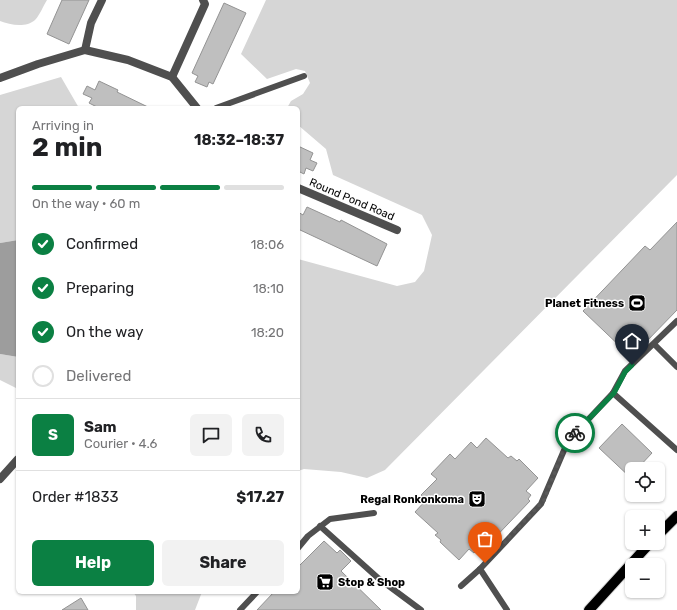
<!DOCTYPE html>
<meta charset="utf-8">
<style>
:root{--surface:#fff;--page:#f2f2f2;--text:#202124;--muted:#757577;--line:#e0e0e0;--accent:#0b8043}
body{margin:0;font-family:Rubik,sans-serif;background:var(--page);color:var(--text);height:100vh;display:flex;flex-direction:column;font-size:15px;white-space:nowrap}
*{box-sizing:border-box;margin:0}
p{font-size:13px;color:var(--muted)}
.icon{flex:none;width:22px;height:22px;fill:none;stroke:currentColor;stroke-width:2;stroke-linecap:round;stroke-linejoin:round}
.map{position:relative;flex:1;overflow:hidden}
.drawer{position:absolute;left:16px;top:106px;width:284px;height:488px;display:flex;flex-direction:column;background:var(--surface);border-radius:6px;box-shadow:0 1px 3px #0004}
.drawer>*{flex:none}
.fabs{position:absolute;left:625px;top:462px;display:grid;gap:8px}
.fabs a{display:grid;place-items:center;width:40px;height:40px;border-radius:6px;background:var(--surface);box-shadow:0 1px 3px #0004;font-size:20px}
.pin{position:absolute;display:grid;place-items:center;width:34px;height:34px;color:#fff;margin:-41px -17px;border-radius:50% 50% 50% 0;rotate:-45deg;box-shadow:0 0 4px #0007}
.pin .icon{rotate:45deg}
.courier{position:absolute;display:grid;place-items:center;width:40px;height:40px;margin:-20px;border:3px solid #0b8043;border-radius:50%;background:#fff;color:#222;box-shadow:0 1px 5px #0007}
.summary em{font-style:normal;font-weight:700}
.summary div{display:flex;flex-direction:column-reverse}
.summary{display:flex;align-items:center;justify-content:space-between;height:68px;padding:0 16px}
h1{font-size:26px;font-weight:700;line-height:30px}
.bar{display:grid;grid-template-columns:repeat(4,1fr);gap:6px 4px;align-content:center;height:48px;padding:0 16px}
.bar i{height:5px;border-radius:3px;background:var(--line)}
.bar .on{background:var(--accent)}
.bar p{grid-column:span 4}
.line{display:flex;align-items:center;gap:10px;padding:0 16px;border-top:1px solid var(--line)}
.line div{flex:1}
.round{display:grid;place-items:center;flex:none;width:42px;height:42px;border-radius:6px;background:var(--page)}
ol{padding:0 16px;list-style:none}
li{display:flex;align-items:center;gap:12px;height:44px}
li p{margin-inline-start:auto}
li .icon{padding:4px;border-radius:50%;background:var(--accent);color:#fff;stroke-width:4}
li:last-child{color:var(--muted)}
li i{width:22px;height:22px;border:2px solid var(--line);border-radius:50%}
.action{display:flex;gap:8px;margin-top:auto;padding:8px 16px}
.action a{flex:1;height:46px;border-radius:6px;background:var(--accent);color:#fff;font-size:16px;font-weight:700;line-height:46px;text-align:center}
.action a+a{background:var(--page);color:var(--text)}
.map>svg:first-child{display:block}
.green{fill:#d6d6d6}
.water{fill:#9d9d9d}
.building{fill:#bfbfbf;stroke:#939393}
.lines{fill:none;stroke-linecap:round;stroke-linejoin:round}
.primary-casing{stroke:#dbdbdb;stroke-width:12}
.service{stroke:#4f4f4f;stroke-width:6}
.minor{stroke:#4f4f4f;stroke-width:8}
.primary{stroke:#000;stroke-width:10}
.done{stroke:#595959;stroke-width:4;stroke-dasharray:0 7.2}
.route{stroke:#0b8043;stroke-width:5}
.labels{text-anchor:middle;stroke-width:3;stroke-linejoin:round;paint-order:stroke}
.street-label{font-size:11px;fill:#000;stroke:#fff}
.poi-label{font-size:11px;font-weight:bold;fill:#000;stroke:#fff;text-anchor:end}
</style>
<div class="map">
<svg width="677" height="610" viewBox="0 0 677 610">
<rect width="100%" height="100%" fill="#fff"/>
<g class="green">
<path d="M 0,0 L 47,0 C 43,6 40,15 35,20 C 26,28 10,25 0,21 Z"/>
<path d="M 266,0 L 677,0 L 677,175 L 385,470 L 367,478 L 341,472 L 304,469 L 298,471 L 298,259 L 397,286 L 415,282 L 424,271 L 432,235 L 422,215 L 333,175 L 326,149 L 298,125 L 298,108 L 287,108 L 291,101 L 303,94 L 310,83 L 305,71 L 296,69 L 267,79 L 241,54 Z"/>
<path d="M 61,77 L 79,108 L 18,108 L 18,240 L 0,243 L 0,95 Z"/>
<path d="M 0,354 L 18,357 L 18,389 L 0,380 Z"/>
<path d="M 133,592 L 202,592 L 195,610 L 136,610 L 136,596 Z"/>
</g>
<path class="water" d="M 18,240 L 18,357 L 0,354 L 0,243 Z"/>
<g class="building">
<path d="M 62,0 L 89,0 L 69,44 L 47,34 Z"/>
<path d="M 224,3 L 246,13 L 213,84 L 209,82 L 207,87 L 195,82 L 198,76 L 192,73 Z"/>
<path d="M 99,81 L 118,90 L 117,92 L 150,108 L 99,108 L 89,103 L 92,98 L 83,94 L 87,86 L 95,90 Z"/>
<path d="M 298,146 L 313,153 L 310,160 L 317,163 L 313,171 L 306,168 L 304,174 L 298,171 Z"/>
<path d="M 307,207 L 340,222 L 341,220 L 387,244 L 377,266 L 298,229 L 298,212 L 303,215 Z"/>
<path d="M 677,222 L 677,310 L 644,344 L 637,341 L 626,352 L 583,311 L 645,246 L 650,250 Z"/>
<path d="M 622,424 L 652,453 L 637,469 L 632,469 L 632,479 L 599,448 Z"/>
<path d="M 486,438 L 508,458 L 511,456 L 517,461 L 519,459 L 538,478 L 526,491 L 531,495 L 528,499 L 530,501 L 485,548 L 482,545 L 474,553 L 469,549 L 459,560 L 440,542 L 441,540 L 435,535 L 438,533 L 415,512 L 426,500 L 421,495 L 437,479 L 431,474 L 450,454 L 455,459 L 471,442 L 477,448 Z"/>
<path d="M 324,541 L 337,553 L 340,550 L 351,561 L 341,571 L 381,610 L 257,610 L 274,592 L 298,592 L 298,567 Z"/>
<path d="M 81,598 L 88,610 L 62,610 Z"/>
</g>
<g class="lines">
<g class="primary-casing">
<g id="primary">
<path d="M 658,535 L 677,516"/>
<path d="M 589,610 L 650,543"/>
</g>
</g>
<g class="service">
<path d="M 216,108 L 304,76"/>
<path d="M 654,344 L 677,367"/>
<path d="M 613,393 L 677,450"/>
<path d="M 320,526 L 378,578 L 421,610"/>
<path d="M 298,548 L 308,536 L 330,519 L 374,513"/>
<path d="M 480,569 L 507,610"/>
<path d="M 461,586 L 480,569 L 541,504 L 568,441 L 613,393 L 625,371 L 677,321"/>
<path d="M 240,610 L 257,592"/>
</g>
<g class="minor">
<path d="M 85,50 L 91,23 L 102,0"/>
<path d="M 172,77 L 205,4 L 203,0"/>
<path d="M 0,78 L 38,64 L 85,50 L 128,60 L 172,77 L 197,108"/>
<path d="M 298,188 L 397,230"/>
<path d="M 0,479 L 18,459"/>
</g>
<use href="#primary" class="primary"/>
</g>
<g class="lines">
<path class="done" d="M 485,563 L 544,500 L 565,446 L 575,433"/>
<path class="route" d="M 575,433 L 614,393 L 625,372 L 632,365"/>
</g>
<defs>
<g id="stadium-square" transform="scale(0.9)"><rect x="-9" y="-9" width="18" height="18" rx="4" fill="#000" stroke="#fff"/><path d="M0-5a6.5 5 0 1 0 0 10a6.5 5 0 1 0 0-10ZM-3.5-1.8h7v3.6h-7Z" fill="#fff"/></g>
<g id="theatre-square" transform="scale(0.9)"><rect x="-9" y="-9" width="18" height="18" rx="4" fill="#000" stroke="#fff"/><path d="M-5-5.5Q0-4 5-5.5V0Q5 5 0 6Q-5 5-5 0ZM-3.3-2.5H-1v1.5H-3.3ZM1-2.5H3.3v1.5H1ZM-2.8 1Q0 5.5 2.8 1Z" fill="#fff"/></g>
<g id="supermarket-square" transform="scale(0.9)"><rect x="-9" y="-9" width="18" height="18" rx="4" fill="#000" stroke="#fff"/><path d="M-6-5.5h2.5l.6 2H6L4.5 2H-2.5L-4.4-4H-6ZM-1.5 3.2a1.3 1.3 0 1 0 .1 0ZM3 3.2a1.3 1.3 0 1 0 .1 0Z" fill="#fff"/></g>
</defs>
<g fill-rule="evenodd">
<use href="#stadium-square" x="637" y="303"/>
<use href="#theatre-square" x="477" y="499"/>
<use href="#supermarket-square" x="325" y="582"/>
</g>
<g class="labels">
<g class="street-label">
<text transform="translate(352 199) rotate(23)" y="4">Round Pond Road</text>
</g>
<g class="poi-label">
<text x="624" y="307">Planet Fitness</text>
<text x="464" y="503">Regal Ronkonkoma</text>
<text x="338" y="586" text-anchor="start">Stop &amp; Shop</text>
</g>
</g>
</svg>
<div class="fabs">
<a><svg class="icon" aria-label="locate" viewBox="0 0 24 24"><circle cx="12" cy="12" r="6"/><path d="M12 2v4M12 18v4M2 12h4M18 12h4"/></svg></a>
<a>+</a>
<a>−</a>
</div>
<div class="pin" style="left:485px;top:563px;background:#ea580c"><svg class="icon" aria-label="bag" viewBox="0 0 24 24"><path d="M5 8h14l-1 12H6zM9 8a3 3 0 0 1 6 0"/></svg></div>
<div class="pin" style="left:632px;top:365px;background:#1f2937"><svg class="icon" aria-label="home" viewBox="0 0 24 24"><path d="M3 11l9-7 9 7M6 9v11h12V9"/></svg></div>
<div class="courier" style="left:575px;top:433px"><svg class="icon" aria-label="bike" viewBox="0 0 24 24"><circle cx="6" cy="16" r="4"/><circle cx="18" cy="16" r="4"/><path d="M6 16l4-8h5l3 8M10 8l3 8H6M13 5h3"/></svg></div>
<section class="drawer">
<div class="summary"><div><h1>2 min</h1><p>Arriving in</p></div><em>18:32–18:37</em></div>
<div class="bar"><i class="on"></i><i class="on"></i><i class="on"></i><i></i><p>On the way · 60 m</p></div>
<ol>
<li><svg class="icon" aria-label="check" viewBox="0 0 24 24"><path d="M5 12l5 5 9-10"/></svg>Confirmed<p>18:06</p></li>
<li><svg class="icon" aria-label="check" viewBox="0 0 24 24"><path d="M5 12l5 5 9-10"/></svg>Preparing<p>18:10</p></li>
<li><svg class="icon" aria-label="check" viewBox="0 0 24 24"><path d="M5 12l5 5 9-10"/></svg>On the way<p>18:20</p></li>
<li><i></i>Delivered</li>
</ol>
<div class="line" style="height:72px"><b class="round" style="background:var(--accent);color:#fff">S</b><div><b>Sam</b><p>Courier · 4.6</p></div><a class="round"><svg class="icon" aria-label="chat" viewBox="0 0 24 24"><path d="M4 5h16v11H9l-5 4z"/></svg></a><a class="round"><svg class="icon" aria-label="phone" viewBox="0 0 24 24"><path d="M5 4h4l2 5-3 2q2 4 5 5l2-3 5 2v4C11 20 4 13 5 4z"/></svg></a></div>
<div class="line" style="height:52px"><div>Order #1833</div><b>$17.27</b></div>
<div class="action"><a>Help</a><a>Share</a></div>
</section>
</div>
